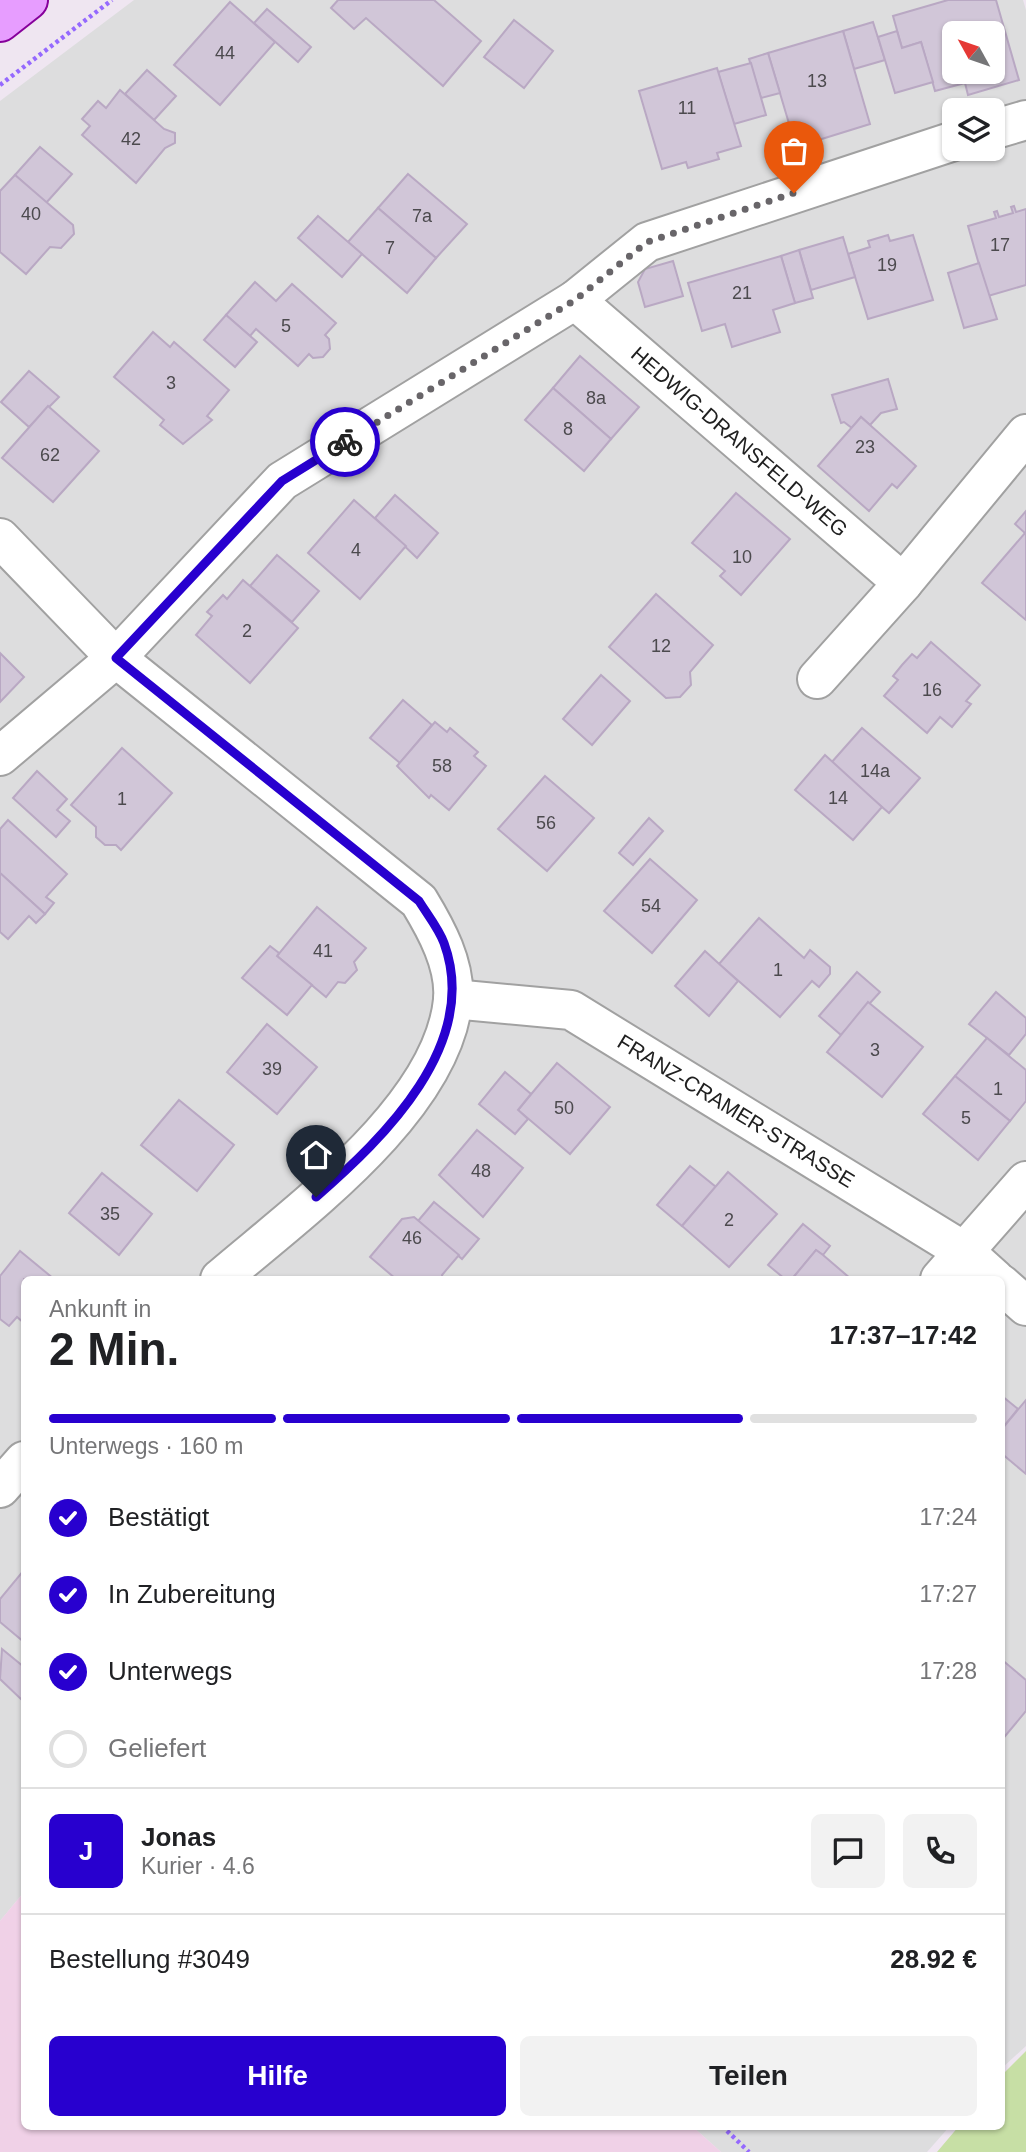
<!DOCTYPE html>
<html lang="de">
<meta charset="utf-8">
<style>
:root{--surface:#fff;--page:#f2f2f2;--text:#202124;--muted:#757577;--line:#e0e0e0;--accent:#2800cf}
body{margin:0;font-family:Helvetica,sans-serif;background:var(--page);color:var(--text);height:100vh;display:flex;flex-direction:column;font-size:26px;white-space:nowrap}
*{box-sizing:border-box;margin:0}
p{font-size:23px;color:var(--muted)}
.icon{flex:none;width:38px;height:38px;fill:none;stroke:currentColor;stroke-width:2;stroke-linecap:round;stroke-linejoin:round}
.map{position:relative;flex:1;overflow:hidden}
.panel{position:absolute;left:21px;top:1276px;width:984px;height:854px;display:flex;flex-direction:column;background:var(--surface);border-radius:10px;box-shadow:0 2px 5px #0004}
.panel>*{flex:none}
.needle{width:46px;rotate:310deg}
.controls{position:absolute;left:942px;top:21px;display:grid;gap:14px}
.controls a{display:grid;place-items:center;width:63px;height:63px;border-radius:10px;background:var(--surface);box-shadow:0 2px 5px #0004;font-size:35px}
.pin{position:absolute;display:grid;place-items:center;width:60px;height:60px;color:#fff;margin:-72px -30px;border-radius:50% 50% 50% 0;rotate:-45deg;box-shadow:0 0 7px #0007}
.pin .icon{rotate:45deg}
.courier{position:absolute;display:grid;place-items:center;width:70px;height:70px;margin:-35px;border:5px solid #2800cf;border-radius:50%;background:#fff;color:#222;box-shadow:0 2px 9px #0007}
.headline em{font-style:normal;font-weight:800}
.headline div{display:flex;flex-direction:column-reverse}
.headline{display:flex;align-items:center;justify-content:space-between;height:119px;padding:0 28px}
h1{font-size:46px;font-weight:800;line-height:52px}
.bar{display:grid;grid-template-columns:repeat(4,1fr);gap:10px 7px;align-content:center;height:84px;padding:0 28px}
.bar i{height:9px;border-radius:5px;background:var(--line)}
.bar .current{background:var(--accent)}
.bar p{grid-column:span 4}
.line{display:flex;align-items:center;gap:18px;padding:0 28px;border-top:2px solid var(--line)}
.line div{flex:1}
.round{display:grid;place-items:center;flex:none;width:74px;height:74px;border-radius:10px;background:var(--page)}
ol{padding:0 28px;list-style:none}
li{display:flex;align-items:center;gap:21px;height:77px}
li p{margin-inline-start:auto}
li .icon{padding:7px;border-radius:50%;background:var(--accent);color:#fff;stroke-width:4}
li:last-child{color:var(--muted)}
li i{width:38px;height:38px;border:4px solid var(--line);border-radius:50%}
.primary-button{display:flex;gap:14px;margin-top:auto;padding:14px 28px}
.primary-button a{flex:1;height:80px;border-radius:10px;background:var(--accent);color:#fff;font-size:28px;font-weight:800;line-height:80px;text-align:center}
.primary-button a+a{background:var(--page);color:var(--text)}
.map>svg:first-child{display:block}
.residential{fill:#ddddde;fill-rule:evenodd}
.farmland{fill:#f0d1e7}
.water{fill:#c7dfa5}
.building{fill:#d1c6d8;stroke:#b9a8c3;stroke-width:2;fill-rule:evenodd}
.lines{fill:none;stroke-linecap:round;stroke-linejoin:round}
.minor-casing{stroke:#a1a1a1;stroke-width:42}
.major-casing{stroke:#86009b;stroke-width:42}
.path{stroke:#9569fe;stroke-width:4.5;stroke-dasharray:3.5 3.5;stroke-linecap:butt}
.minor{stroke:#fff;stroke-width:38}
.major{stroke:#e79dff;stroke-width:38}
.done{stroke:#686569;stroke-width:7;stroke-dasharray:0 12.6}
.route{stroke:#2800cf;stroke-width:9}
.labels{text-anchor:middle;stroke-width:6;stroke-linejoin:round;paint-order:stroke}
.number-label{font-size:18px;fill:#4c4a4e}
.street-label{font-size:21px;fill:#202020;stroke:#fff}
</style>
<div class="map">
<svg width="1026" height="2152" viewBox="0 0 1026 2152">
<rect width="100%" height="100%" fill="#efe6f1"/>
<g class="residential">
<path d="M 134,0 L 1023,0 L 1026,10 L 1026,2046 L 1001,2069 L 1001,1279 L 24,1279 L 24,1892 L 0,1921 L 0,101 ZM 954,33 L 992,33 L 992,72 L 954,72 ZM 954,110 L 992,110 L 992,149 L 954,149 Z"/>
<path d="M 692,2126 L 950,2126 L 927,2152 L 721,2152 Z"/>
</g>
<path class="farmland" d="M 24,1892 L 24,2126 L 692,2126 L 721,2152 L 0,2152 L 0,1921 Z"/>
<path class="water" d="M 1026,2051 L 1026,2152 L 937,2152 L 959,2126 L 1001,2126 L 1001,2076 Z"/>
<g class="building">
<path d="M 338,0 L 434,0 L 481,41 L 443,86 L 366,18 L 354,29 L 331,8 Z"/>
<path d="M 948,0 L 996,0 L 1019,80 L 968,95 L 965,83 L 935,91 L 921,42 L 902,48 L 893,16 ZM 954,33 L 992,33 L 992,72 L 954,72 Z"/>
<path d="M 230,2 L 275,42 L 220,105 L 174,65 Z"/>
<path d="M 267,9 L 311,47 L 298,62 L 254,23 Z"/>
<path d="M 514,20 L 553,51 L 524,88 L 484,57 Z"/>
<path d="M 873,22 L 885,60 L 854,69 L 843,31 Z"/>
<path d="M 843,31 L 870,124 L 796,147 L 768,53 Z"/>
<path d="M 897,31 L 902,48 L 921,42 L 933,82 L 895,93 L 878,37 Z"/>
<path d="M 768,53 L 780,93 L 761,98 L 749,59 Z"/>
<path d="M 751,63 L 766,115 L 734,124 L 718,72 Z"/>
<path d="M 717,68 L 741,146 L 717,153 L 719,159 L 688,168 L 686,162 L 662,169 L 639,91 Z"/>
<path d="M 147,70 L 176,96 L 154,120 L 125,94 Z"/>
<path d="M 120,90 L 164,129 L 175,133 L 175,143 L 165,148 L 136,183 L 82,135 L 90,126 L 82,119 L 98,101 L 106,108 Z"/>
<path d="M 40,147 L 72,174 L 46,203 L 15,175 Z"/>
<path d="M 408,174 L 467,224 L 436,258 L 378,208 Z"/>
<path d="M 15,175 L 73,225 L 74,234 L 61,248 L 50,247 L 26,274 L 0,252 L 0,191 Z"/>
<path d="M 1014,206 L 1016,212 L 1026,209 L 1026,285 L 988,296 L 968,226 L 996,218 L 994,212 L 997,211 L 999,217 L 1013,213 L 1011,207 Z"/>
<path d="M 378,208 L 436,258 L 407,293 L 348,242 Z"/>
<path d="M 318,216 L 362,254 L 342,277 L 298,238 Z"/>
<path d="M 888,235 L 890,241 L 913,235 L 933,300 L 868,319 L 848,254 L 870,247 L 868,241 Z"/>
<path d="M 843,237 L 855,277 L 811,290 L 799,250 Z"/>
<path d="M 799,250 L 813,298 L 795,303 L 781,256 Z"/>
<path d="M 781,256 L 795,303 L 773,310 L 780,332 L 732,347 L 725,324 L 702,331 L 688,283 Z"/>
<path d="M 673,261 L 683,296 L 645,307 L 638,282 L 645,269 Z"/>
<path d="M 979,263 L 997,319 L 964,328 L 948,273 Z"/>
<path d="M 255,282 L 276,301 L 292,284 L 336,323 L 325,335 L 329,339 L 330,349 L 323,357 L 313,358 L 309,354 L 298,366 L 256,329 L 250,336 L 226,315 Z"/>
<path d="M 226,315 L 257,342 L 235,367 L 204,340 Z"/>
<path d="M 153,332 L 170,347 L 174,342 L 229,390 L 207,416 L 212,420 L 183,444 L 160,425 L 164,420 L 114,377 Z"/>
<path d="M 580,356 L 639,407 L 611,439 L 553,388 Z"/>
<path d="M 29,371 L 59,397 L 29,427 L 1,402 Z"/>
<path d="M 888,379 L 897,409 L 881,413 L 870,425 L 861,417 L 852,428 L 844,422 L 841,423 L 832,395 Z"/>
<path d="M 553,388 L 611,439 L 584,471 L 525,420 Z"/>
<path d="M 48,406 L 99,451 L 53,502 L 2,458 Z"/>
<path d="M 861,417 L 916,466 L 897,488 L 892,484 L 869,511 L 818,466 Z"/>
<path d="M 736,493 L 790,539 L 741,595 L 720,576 L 725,571 L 692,543 Z"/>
<path d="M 395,495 L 438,533 L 417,558 L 375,518 Z"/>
<path d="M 354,500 L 406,546 L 360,599 L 308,553 Z"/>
<path d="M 1026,511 L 1026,534 L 1015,524 Z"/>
<path d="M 1025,533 L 1026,534 L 1026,620 L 982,583 Z"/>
<path d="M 277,555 L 319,591 L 292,622 L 250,586 Z"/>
<path d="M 243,580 L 298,628 L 250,683 L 196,635 L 212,616 L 207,612 L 223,595 L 227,599 Z"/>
<path d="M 656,594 L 713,645 L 690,672 L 691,685 L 680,697 L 666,698 L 609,647 Z"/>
<path d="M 931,642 L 980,685 L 966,701 L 971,704 L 952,727 L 940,717 L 927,733 L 884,696 L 898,680 L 893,676 L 902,665 L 912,654 L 917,658 Z"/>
<path d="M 0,653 L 24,677 L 0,702 Z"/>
<path d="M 601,675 L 630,701 L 592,745 L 563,719 Z"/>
<path d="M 403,700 L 432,725 L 400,763 L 370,738 Z"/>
<path d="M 435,722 L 447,732 L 450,728 L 478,752 L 474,756 L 486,766 L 449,810 L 431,795 L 429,798 L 397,766 Z"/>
<path d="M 862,728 L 920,778 L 889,813 L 831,763 Z"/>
<path d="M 122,748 L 172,793 L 121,850 L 116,845 L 105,845 L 96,837 L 96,827 L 71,805 Z"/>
<path d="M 825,755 L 882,807 L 853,840 L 795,790 Z"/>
<path d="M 37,771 L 67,799 L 57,810 L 70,821 L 56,837 L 13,798 Z"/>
<path d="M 545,776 L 594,818 L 547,871 L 498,829 Z"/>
<path d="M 649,818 L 663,831 L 633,865 L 619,853 Z"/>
<path d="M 8,820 L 67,874 L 46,897 L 54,903 L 45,914 L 0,873 L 0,829 Z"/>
<path d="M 650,859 L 697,900 L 652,953 L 604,911 Z"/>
<path d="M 0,873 L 45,914 L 36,923 L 29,916 L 8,939 L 0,932 Z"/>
<path d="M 317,907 L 366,948 L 354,962 L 357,970 L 345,983 L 338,982 L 326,997 L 277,956 Z"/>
<path d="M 759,918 L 804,958 L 810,950 L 830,967 L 830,974 L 819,987 L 812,981 L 780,1017 L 719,964 Z"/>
<path d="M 270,946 L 279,953 L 277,956 L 312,985 L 287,1015 L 242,978 Z"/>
<path d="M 705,951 L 738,981 L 709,1016 L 675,986 Z"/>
<path d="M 857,972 L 880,992 L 841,1035 L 819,1016 Z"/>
<path d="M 996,992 L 1026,1018 L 1026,1034 L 1009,1055 L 969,1024 Z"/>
<path d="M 868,1002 L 923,1047 L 882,1097 L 827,1052 Z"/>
<path d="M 267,1024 L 317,1067 L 277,1114 L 227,1072 Z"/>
<path d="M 987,1038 L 1026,1070 L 1026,1101 L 1010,1121 L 955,1076 Z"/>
<path d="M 557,1063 L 610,1107 L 570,1154 L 518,1110 Z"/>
<path d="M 505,1072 L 531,1094 L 518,1110 L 528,1119 L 515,1134 L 479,1104 Z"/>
<path d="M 955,1076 L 1010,1121 L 978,1160 L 923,1114 Z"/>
<path d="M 179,1100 L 234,1145 L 197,1191 L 141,1145 Z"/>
<path d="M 477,1130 L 523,1168 L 483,1217 L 439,1175 Z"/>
<path d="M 690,1166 L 716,1187 L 682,1226 L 657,1205 Z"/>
<path d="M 728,1172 L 777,1214 L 729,1267 L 682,1226 Z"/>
<path d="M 102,1173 L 152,1214 L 119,1255 L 69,1213 Z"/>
<path d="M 434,1202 L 479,1239 L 462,1259 L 418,1221 Z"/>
<path d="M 414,1217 L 459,1255 L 442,1275 L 443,1279 L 396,1279 L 370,1257 L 402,1219 Z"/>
<path d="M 803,1224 L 830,1246 L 823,1255 L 816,1250 L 792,1279 L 785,1279 L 768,1265 Z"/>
<path d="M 816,1250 L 823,1255 L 851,1279 L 792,1279 Z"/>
<path d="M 20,1251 L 54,1279 L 24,1279 L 24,1323 L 17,1317 L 9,1326 L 0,1319 L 0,1276 Z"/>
<path d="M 1002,1396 L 1018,1409 L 1001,1430 L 1001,1397 Z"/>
<path d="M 1026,1400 L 1026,1474 L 1001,1453 L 1001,1430 Z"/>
<path d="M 24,1570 L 24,1642 L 0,1622 L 0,1599 Z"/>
<path d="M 2,1649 L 24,1667 L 24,1702 L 0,1679 Z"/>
<path d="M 1001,1659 L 1026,1680 L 1026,1711 L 1001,1741 Z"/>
</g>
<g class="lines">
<g class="minor-casing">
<g id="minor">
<path d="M 992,130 L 1026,120"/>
<path d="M 575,300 L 647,242 L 954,141"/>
<path d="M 0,538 L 116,658 L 419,901 C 436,929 456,965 453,1000 C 442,1109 298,1212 220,1279"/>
<path d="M 903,583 L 1026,434"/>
<path id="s1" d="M 0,756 L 116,658 L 282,481 L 575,300 L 903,583 L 817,679"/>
<path id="s2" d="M 453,999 L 571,1010 L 965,1252 L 995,1279"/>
<path d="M 940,1279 L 1026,1181"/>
<path d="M 1001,1284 L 1026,1306"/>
<path d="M 0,1488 L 24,1461"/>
</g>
</g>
<g class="major-casing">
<path id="major" d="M 0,22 L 28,0"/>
</g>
<g class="path">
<path d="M 0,85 L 112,0"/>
<path d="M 722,2126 L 749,2152"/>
</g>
<use href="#minor" class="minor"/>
<use href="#major" class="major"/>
</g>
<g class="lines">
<path class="done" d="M 345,442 L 575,300 L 647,242 L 794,193"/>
<path class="route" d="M 316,1197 C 384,1138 481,1044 444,943 C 439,929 427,914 419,901 L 116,658 L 282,481 L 345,442"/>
</g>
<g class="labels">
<g class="number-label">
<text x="225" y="59">44</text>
<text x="817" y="87">13</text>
<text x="687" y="114">11</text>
<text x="131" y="145">42</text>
<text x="31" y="220">40</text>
<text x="422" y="222">7a</text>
<text x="1000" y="251">17</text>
<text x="390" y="254">7</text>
<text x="887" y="271">19</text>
<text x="742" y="299">21</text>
<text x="286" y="332">5</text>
<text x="171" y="389">3</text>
<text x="596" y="404">8a</text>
<text x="568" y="435">8</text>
<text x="865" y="453">23</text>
<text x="50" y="461">62</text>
<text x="356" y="556">4</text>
<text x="742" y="563">10</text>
<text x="247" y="637">2</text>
<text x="661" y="652">12</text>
<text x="932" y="696">16</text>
<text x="442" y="772">58</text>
<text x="875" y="777">14a</text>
<text x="838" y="804">14</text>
<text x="122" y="805">1</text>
<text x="546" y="829">56</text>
<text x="651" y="912">54</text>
<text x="323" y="957">41</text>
<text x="778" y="976">1</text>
<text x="875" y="1056">3</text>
<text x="272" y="1075">39</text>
<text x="998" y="1095">1</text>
<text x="564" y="1114">50</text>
<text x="966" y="1124">5</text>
<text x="481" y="1177">48</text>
<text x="110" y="1220">35</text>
<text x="729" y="1226">2</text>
<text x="412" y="1244">46</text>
</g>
<g class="street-label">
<text dy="7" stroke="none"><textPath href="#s1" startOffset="956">HEDWIG-DRANSFELD-WEG</textPath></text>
<text dy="7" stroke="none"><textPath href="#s2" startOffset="312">FRANZ-CRAMER-STRASSE</textPath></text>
</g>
</g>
</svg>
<div class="controls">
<a><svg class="needle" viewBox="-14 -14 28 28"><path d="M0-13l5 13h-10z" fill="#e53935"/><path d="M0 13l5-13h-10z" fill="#757577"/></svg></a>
<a><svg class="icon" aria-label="layers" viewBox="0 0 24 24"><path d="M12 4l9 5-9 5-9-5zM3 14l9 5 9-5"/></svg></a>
</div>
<div class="pin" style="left:794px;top:193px;background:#ea580c"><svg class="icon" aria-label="bag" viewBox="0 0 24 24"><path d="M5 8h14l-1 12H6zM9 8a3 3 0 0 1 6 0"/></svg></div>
<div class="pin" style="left:316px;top:1197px;background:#1f2937"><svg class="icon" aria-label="home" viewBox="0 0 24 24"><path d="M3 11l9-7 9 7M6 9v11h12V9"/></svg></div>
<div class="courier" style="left:345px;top:442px"><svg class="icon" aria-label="bike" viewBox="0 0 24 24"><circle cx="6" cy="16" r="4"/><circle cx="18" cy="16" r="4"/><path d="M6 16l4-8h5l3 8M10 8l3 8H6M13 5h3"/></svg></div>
<section class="panel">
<div class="headline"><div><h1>2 Min.</h1><p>Ankunft in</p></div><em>17:37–17:42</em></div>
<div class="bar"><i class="current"></i><i class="current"></i><i class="current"></i><i></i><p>Unterwegs · 160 m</p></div>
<ol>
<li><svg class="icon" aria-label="check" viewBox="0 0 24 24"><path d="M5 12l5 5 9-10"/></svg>Bestätigt<p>17:24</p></li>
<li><svg class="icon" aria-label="check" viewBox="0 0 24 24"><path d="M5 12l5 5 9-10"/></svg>In Zubereitung<p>17:27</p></li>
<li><svg class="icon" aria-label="check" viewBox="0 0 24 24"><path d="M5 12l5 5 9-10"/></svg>Unterwegs<p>17:28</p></li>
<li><i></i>Geliefert</li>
</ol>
<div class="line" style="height:126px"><b class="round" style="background:var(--accent);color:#fff">J</b><div><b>Jonas</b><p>Kurier · 4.6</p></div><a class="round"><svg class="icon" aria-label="chat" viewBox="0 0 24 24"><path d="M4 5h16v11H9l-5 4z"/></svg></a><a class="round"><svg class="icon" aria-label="phone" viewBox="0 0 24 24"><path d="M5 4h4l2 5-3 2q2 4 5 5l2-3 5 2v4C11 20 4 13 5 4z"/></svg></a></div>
<div class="line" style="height:91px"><div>Bestellung #3049</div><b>28.92 €</b></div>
<div class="primary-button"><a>Hilfe</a><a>Teilen</a></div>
</section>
</div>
